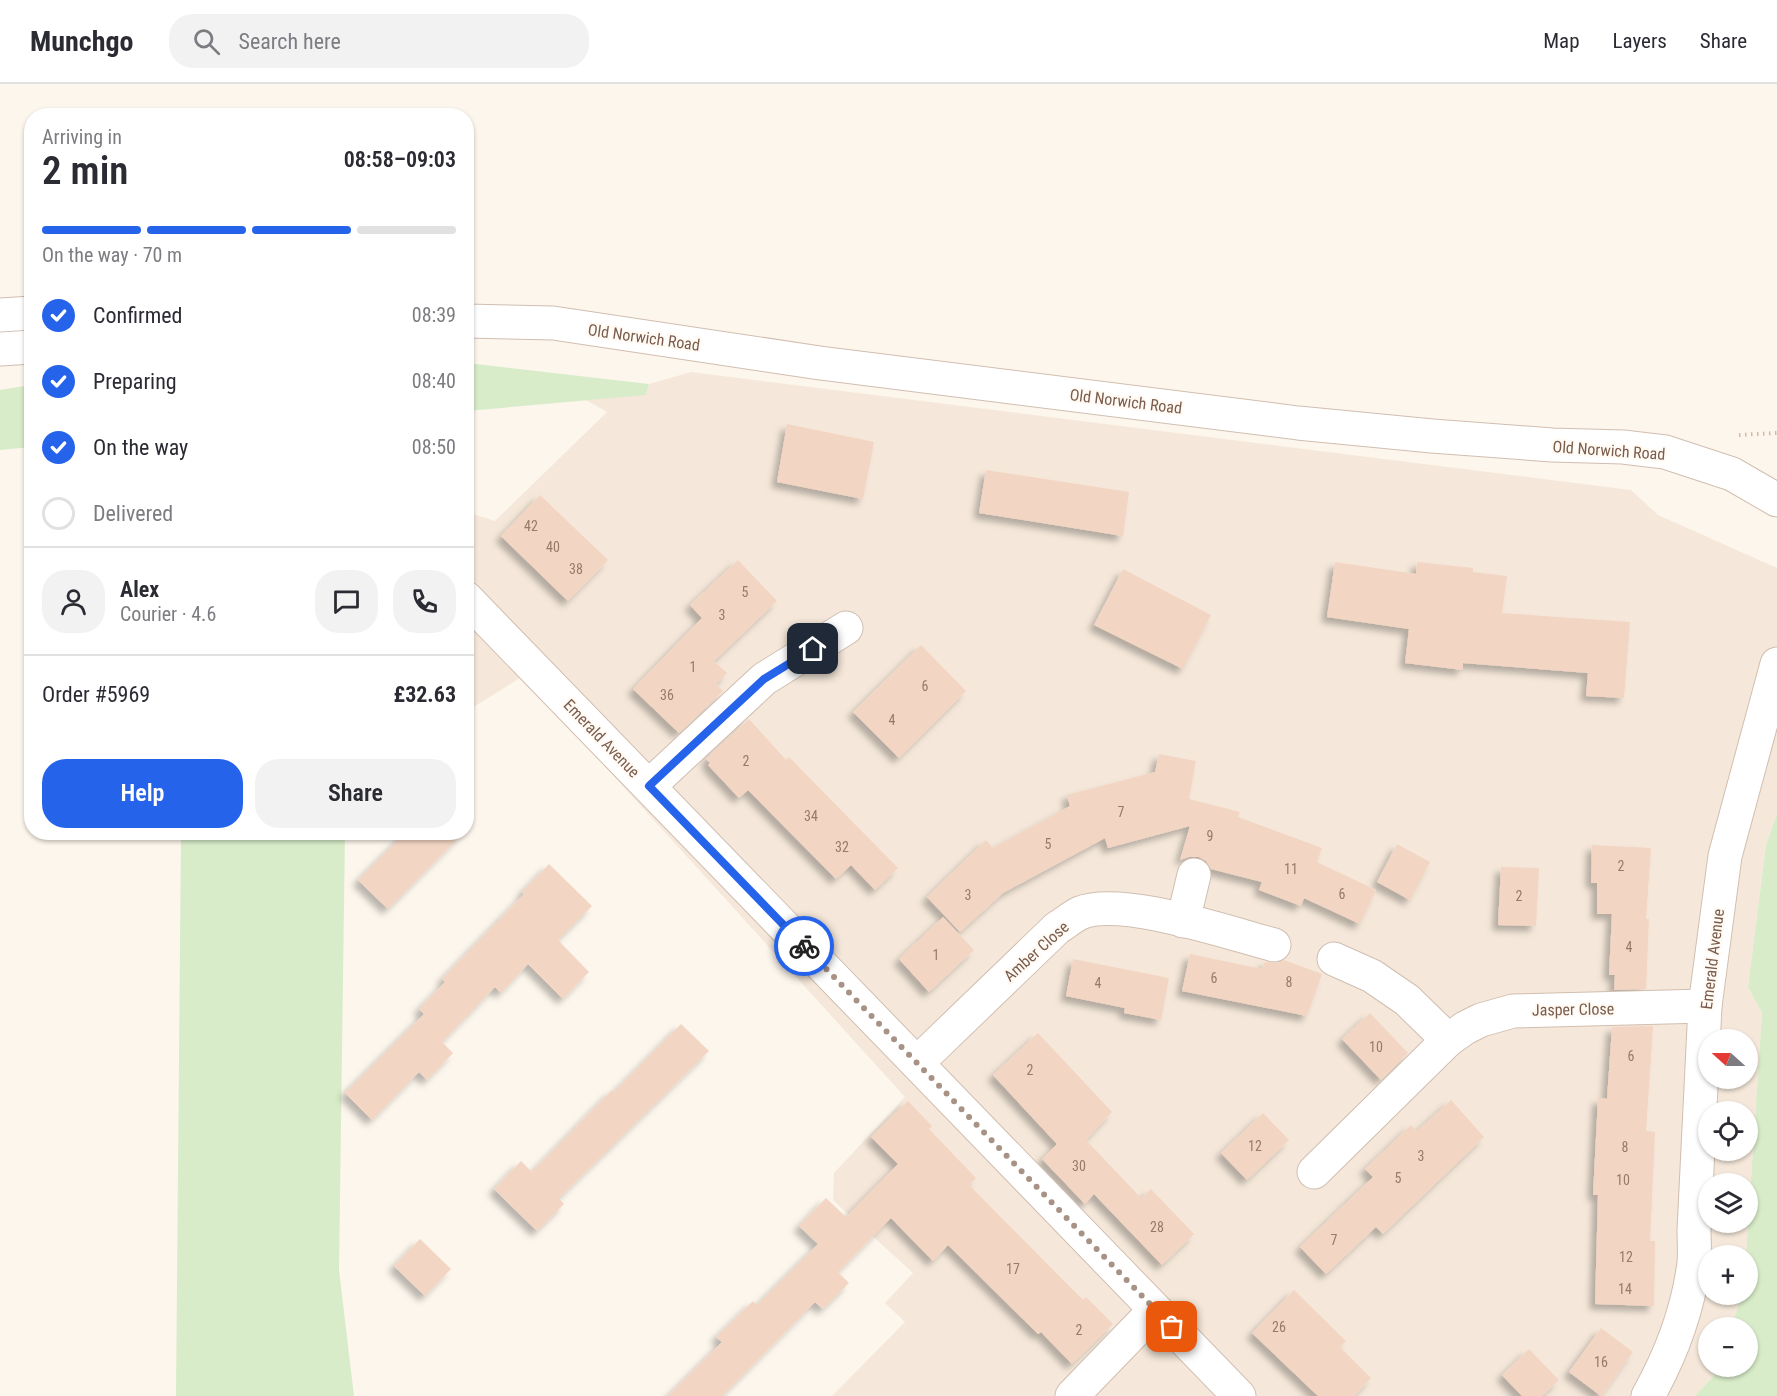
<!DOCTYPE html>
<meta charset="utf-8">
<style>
:root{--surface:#fff;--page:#f2f2f3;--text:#2b2b33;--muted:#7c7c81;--line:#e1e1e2;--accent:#2563eb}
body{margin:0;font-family:"Roboto Condensed",sans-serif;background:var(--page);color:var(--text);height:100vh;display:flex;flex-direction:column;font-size:22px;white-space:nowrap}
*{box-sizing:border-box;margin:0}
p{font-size:20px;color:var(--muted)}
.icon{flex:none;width:33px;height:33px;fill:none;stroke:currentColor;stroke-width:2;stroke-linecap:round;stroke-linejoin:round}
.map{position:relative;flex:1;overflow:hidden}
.drawer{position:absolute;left:24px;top:24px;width:450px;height:732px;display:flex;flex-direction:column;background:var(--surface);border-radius:24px;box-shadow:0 2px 4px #0004}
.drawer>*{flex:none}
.needle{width:39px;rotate:291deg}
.controls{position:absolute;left:1698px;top:945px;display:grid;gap:12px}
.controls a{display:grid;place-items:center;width:60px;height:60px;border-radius:50%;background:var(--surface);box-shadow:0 2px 4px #0004;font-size:30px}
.pin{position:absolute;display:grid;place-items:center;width:51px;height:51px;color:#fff;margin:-26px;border-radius:12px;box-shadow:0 3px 9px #0006}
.courier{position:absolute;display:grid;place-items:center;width:60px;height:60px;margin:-30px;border:4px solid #2563eb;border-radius:50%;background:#fff;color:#222;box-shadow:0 2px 8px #0007}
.head em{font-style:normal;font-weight:600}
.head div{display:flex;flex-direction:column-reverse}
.head{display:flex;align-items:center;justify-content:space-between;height:102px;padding:0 18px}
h1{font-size:39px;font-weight:600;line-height:45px}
.bar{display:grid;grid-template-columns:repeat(4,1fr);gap:9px 6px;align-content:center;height:72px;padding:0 18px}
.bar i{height:8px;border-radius:4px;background:var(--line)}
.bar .current{background:var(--accent)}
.bar p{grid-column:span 4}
.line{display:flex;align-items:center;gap:15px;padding:0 18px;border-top:2px solid var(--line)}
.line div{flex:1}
.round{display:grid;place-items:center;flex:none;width:63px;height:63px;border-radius:24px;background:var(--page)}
ol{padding:0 18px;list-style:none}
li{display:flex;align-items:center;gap:18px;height:66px}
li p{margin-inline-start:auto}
li .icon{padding:6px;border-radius:50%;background:var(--accent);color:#fff;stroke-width:4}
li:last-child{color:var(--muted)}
li i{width:33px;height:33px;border:3px solid var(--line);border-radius:50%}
.button{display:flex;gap:12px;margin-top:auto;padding:12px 18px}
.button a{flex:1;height:69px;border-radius:24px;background:var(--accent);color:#fff;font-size:24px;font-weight:600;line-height:69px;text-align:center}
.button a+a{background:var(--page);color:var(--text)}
header{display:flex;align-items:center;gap:36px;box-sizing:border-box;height:84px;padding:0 30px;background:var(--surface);border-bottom:2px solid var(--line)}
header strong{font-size:28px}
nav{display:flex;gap:33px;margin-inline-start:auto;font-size:21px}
.search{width:420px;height:54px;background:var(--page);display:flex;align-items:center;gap:15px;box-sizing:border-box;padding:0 21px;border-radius:24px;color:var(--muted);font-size:22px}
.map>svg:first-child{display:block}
.residential{fill:#f5e8da;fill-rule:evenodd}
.green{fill:#d8ecc9}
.building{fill:#f3d5c3;filter:url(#shadow)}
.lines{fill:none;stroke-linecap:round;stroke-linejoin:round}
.minor-casing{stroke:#d1beb0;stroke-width:35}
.path{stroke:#d9b8a5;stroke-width:4;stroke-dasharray:1.5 4.5;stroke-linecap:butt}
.minor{stroke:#fff;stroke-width:33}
.done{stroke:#a89285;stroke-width:6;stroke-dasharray:0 10.8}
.route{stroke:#2563eb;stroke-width:8}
.labels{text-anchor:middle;stroke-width:4.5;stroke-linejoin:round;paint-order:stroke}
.number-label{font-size:14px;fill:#987a6a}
.street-label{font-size:16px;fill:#7a5c4d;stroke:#fffaf3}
</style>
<header>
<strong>Munchgo</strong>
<div class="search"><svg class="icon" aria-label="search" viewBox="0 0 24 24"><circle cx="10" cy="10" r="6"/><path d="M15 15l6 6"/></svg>Search here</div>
<nav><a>Map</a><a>Layers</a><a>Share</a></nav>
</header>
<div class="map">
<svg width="1777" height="1312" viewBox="0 0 1777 1312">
<defs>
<filter id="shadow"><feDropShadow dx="-5.5" dy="5.5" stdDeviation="3" flood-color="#0004"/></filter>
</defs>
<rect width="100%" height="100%" fill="#fdf6ec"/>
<path class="residential" d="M 691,288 L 1631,406 L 1658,431 L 1777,484 L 1777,730 L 1766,761 L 1748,903 L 1762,929 L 1746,1171 L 1708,1172 L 1708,1210 L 1741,1211 L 1732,1243 L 1708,1244 L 1708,1282 L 1722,1283 L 1695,1312 L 832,1312 L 905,1238 L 885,1219 L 913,1189 L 833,1116 L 834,1089 L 905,1013 L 523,592 L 467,627 L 467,428 L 495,437 L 607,328 L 563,303 L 646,311 L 649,300 ZM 1708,956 L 1748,956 L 1748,994 L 1708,994 ZM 1708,1028 L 1748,1028 L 1748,1066 L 1708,1066 ZM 1708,1100 L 1748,1100 L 1748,1138 L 1708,1138 Z"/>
<g class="green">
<path d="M 467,279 L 649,300 L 646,311 L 467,327 Z"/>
<path d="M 31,301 L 31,363 L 0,366 L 0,306 Z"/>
<path d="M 1777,730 L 1777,1312 L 1695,1312 L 1722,1283 L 1748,1282 L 1748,1244 L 1732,1243 L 1741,1211 L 1748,1210 L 1746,1171 L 1762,929 L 1748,903 L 1766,761 Z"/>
<path d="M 181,749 L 345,749 L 339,1186 L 354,1312 L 176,1312 Z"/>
</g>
<g class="building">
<path d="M 787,340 L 874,358 L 863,415 L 777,398 Z"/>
<path d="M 986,386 L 1129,408 L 1123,452 L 979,429 Z"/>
<path d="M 540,411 L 608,476 L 568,517 L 501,452 Z"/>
<path d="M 738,476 L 777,517 L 714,577 L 727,589 L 716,600 L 723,607 L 679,649 L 633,605 L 702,534 L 690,521 Z"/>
<path d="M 1335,478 L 1416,490 L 1417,478 L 1473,484 L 1473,488 L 1507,492 L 1502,529 L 1630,538 L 1624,614 L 1586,612 L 1588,589 L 1463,579 L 1463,586 L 1405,579 L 1409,545 L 1327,533 Z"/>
<path d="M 1123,485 L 1211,531 L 1183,585 L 1094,541 Z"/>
<path d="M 921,561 L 966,607 L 899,674 L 853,628 Z"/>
<path d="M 749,635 L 786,676 L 789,673 L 898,784 L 875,806 L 851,781 L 836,795 L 748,706 L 739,714 L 708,681 L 710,679 L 706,675 Z"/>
<path d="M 1159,670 L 1196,677 L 1189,715 L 1240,728 L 1238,733 L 1322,764 L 1317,778 L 1376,806 L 1360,840 L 1304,814 L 1301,822 L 1259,806 L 1262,798 L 1211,785 L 1206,777 L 1199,773 L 1189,773 L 1180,776 L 1190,742 L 1108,764 L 1105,754 L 1003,809 L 960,848 L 927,813 L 986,756 L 993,764 L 1070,722 L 1067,711 L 1155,688 Z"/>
<path d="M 406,748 L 464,748 L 388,825 L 358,796 Z"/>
<path d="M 1397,760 L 1430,778 L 1410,816 L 1377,798 Z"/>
<path d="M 1592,761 L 1651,764 L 1646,835 L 1649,835 L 1646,905 L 1614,906 L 1615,891 L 1609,891 L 1612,830 L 1597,830 L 1597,799 L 1591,799 Z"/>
<path d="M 549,780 L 592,822 L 558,856 L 589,888 L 563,915 L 528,880 L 501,909 L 495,903 L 442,958 L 453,969 L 427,996 L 419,988 L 372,1036 L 345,1009 L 424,930 L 419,925 L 445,898 L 442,895 L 524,810 L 522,808 Z"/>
<path d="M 1501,783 L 1539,784 L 1536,842 L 1498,841 Z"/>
<path d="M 943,833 L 974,866 L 929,908 L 899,875 Z"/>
<path d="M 1190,870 L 1262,885 L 1265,878 L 1278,879 L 1284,876 L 1322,890 L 1307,932 L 1182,907 Z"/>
<path d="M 1073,875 L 1169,894 L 1161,936 L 1124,929 L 1125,924 L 1066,912 Z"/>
<path d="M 1370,929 L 1408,969 L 1381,996 L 1342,955 Z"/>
<path d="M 681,940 L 709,967 L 559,1114 L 564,1120 L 537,1147 L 494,1105 L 521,1077 L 532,1088 L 612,1006 L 614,1008 Z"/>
<path d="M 1653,942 L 1646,1047 L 1655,1048 L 1650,1157 L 1655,1157 L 1654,1222 L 1595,1220 L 1598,1111 L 1593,1111 L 1598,1014 L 1607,1015 L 1612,943 Z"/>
<path d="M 1038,949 L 1112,1028 L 1086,1056 L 1141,1114 L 1151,1105 L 1194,1150 L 1162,1181 L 1094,1110 L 1085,1120 L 1042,1075 L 1057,1060 L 993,991 Z"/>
<path d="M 1451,1016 L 1484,1053 L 1383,1150 L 1376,1143 L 1326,1190 L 1300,1163 L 1373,1093 L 1365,1085 L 1411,1041 L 1417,1047 Z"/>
<path d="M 908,1017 L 932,1042 L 929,1045 L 976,1094 L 969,1101 L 1083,1216 L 1086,1213 L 1113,1240 L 1072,1280 L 1041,1248 L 1038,1250 L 948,1161 L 933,1177 L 891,1134 L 838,1188 L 849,1199 L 823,1225 L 815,1218 L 722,1312 L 668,1312 L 722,1258 L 716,1253 L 753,1217 L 757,1221 L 818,1160 L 799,1142 L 826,1114 L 846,1133 L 898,1080 L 871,1053 Z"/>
<path d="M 1263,1029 L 1289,1056 L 1247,1096 L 1221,1069 Z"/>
<path d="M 420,1155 L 451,1185 L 425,1212 L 394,1182 Z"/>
<path d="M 1294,1206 L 1346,1257 L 1340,1263 L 1371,1294 L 1354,1312 L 1318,1312 L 1252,1249 Z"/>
<path d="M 1601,1244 L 1633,1268 L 1601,1312 L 1569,1288 Z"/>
<path d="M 1529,1265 L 1559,1296 L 1542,1312 L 1522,1312 L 1502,1291 Z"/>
</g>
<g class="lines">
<g class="minor-casing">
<g id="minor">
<path d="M 0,231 L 32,229"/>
<path d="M 466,237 L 553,239 L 820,279 L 1298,339 L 1432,352 L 1552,361 L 1623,363 L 1665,368 L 1732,390 L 1777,416"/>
<path d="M 0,265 L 32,263"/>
<path d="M 466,514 L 1239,1312"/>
<path d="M 649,702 L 764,595 L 846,544"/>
<path d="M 1183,837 L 1194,791"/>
<path d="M 1334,875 L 1372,892 L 1407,916 L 1448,956"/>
<path d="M 917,979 L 1057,844 C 1065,839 1072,833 1080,829 C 1121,812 1229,849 1274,861"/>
<path d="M 1314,1088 L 1448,956 L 1465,944 L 1481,936 L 1513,927 L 1705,922"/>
<path d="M 1072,1312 L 1155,1226"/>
<path d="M 1648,1312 C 1671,1271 1688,1226 1694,1179 C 1695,1168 1694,1156 1694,1146 L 1705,922 L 1725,772 L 1777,580"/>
</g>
</g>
<path class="path" d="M 1739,351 L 1777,349"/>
<use href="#minor" class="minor"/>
</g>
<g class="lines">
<path class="done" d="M 804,862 L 1172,1243"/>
<path class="route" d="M 804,862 L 649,702 L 764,595 L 813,565"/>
</g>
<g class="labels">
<g class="number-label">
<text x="531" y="447">42</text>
<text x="553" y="468">40</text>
<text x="576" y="490">38</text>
<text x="745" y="513">5</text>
<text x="722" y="536">3</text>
<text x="693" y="588">1</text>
<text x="925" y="607">6</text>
<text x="667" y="616">36</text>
<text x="892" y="641">4</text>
<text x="746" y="682">2</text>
<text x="1121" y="733">7</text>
<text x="811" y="737">34</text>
<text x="1210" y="757">9</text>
<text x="1048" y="765">5</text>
<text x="842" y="768">32</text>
<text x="1621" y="787">2</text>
<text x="1291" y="790">11</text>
<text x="1342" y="815">6</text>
<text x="968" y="816">3</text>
<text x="1519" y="817">2</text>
<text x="1629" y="868">4</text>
<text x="936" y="876">1</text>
<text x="1214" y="899">6</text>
<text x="1289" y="903">8</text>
<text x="1098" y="904">4</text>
<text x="1376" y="968">10</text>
<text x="1631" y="977">6</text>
<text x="1030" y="991">2</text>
<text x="1255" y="1067">12</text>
<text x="1625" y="1068">8</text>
<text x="1421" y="1077">3</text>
<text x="1079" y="1087">30</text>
<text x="1398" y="1099">5</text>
<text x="1623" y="1101">10</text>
<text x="1157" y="1148">28</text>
<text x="1334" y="1161">7</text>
<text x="1626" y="1178">12</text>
<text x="1013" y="1190">17</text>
<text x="1625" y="1210">14</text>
<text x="1279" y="1248">26</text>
<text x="1079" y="1251">2</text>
<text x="1601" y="1283">16</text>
</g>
<g class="street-label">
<text transform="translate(644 253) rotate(8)" y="6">Old Norwich Road</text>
<text transform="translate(1126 317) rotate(7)" y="6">Old Norwich Road</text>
<text transform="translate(1609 366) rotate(4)" y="6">Old Norwich Road</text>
<text transform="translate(602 654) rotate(46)" y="6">Emerald Avenue</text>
<text transform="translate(1036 867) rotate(-42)" y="6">Amber Close</text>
<text transform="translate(1712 875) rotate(-83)" y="6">Emerald Avenue</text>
<text transform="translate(1573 925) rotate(-1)" y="6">Jasper Close</text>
</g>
</g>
</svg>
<div class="controls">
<a><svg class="needle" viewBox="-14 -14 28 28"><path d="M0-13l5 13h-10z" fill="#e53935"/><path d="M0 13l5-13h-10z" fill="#7c7c81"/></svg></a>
<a><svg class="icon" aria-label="locate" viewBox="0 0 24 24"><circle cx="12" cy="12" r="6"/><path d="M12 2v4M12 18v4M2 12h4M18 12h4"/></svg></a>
<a><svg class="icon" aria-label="layers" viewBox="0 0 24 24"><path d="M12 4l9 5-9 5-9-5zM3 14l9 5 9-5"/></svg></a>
<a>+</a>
<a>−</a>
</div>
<div class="pin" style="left:1172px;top:1243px;background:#ea580c"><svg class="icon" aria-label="bag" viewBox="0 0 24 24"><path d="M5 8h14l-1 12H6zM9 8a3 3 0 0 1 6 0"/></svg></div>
<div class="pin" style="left:813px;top:565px;background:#1f2937"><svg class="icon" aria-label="home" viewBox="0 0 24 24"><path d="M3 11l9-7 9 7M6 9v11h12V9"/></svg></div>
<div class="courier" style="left:804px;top:862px"><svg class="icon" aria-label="bike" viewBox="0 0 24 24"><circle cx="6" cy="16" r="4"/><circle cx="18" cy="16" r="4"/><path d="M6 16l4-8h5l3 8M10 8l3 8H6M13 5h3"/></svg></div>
<section class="drawer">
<div class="head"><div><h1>2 min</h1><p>Arriving in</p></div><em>08:58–09:03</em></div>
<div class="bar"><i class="current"></i><i class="current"></i><i class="current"></i><i></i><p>On the way · 70 m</p></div>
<ol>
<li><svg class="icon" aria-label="check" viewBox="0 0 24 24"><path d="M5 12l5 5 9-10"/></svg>Confirmed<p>08:39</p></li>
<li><svg class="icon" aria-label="check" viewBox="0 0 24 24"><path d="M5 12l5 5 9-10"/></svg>Preparing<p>08:40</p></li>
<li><svg class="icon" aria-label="check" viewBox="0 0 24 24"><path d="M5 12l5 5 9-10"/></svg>On the way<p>08:50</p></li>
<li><i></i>Delivered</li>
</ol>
<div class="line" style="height:108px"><a class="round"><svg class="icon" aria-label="person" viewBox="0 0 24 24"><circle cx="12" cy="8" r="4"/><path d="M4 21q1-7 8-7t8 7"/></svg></a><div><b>Alex</b><p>Courier · 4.6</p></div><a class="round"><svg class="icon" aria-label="chat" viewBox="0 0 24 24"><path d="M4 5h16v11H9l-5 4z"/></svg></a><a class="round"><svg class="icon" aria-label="phone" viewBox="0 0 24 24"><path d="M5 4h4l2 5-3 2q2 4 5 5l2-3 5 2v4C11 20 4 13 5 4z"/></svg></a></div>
<div class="line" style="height:78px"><div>Order #5969</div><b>£32.63</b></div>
<div class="button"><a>Help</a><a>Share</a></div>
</section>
</div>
